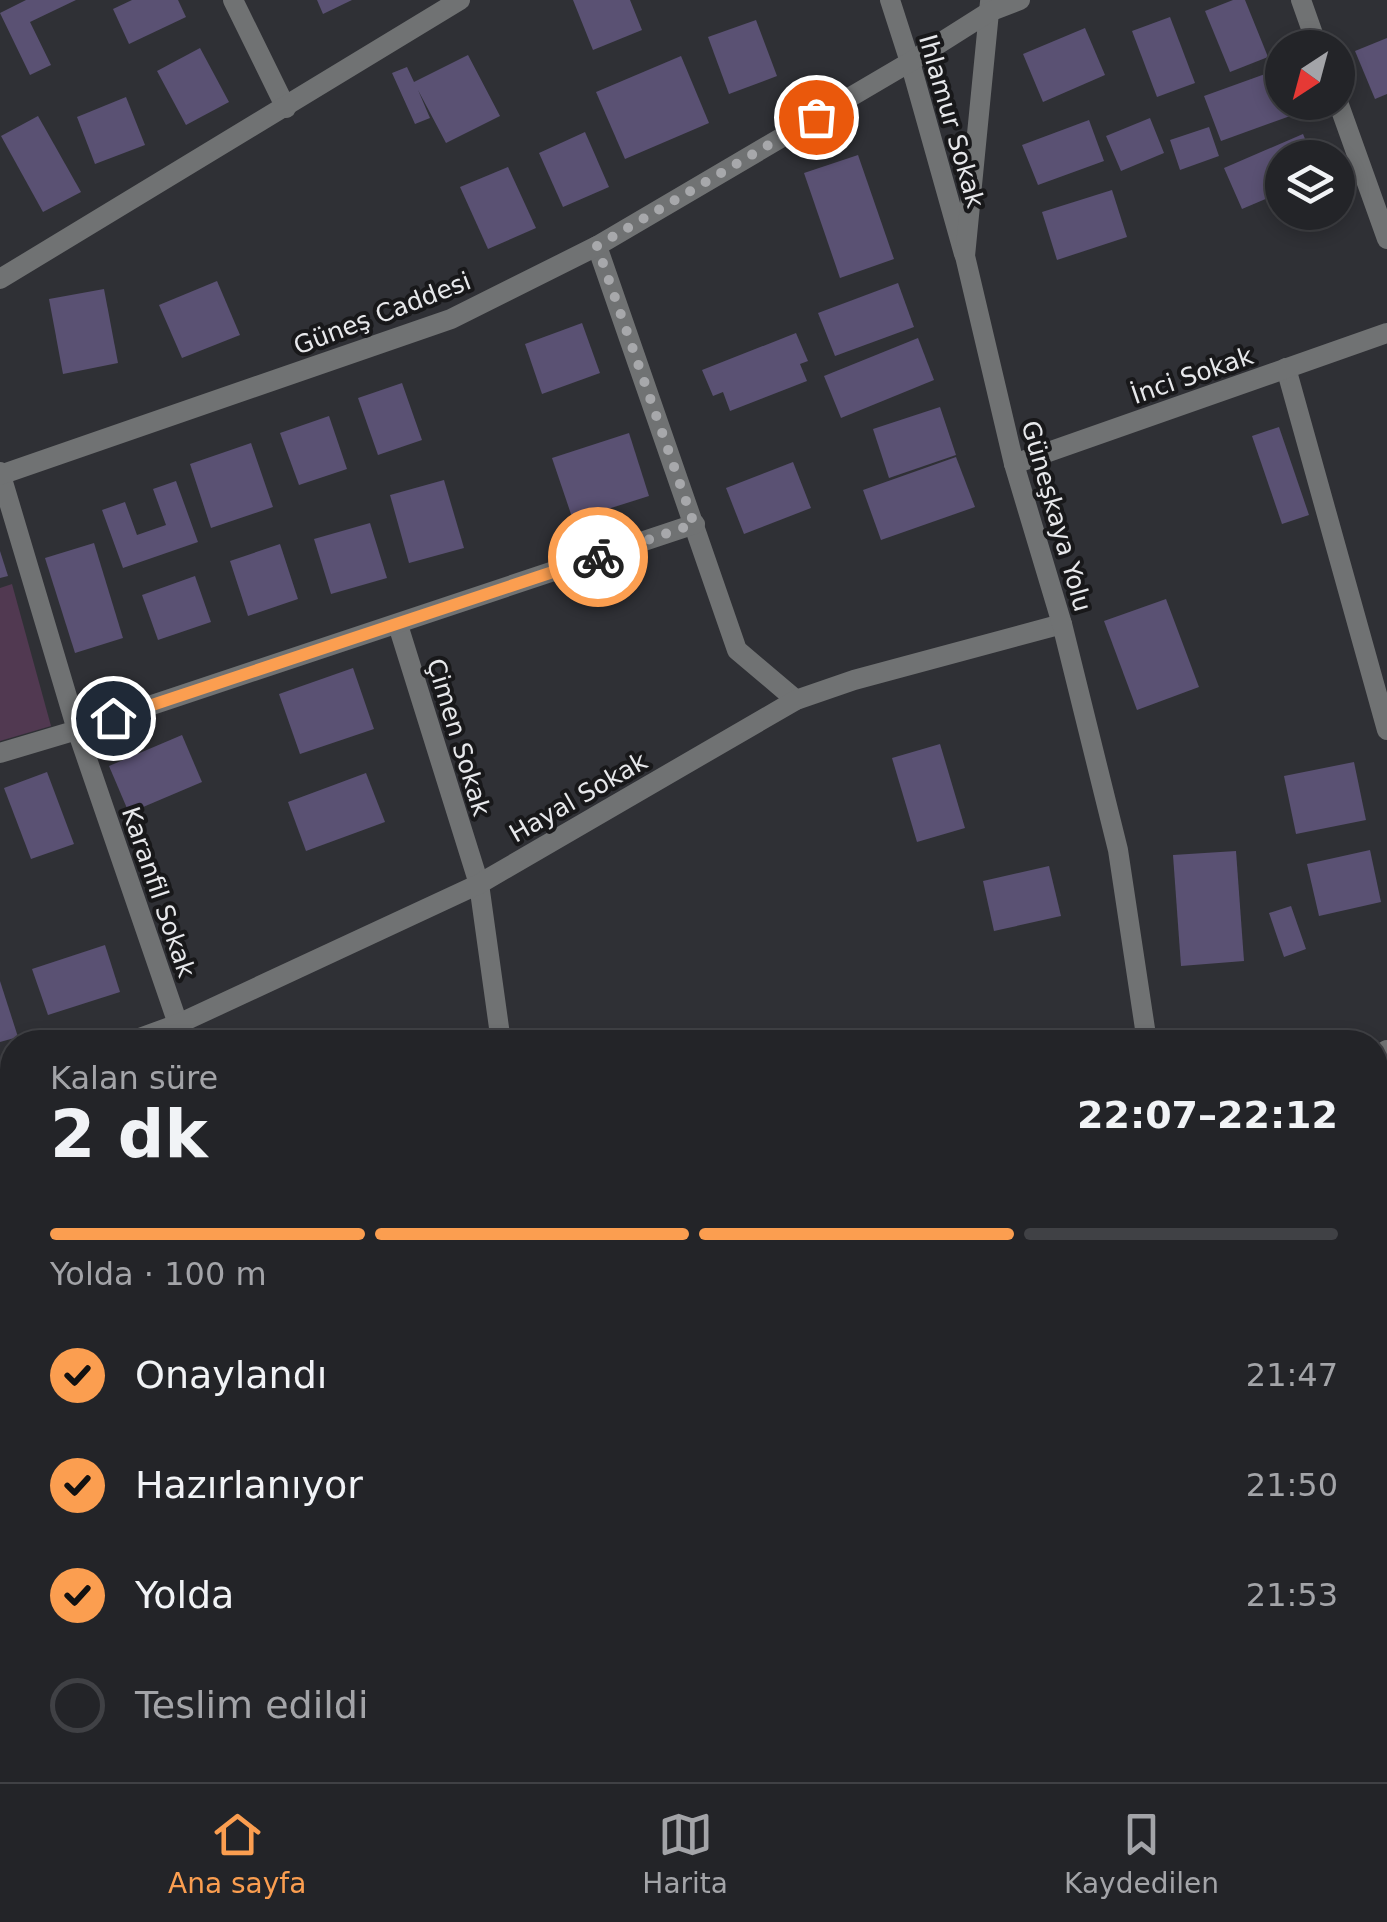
<!DOCTYPE html>
<html lang="tr">
<meta charset="utf-8">
<style>
:root{--surface:#232428;--page:#2b2c30;--text:#f1f3f6;--muted:#a3a4a8;--line:#404145;--accent:#fb9e50}
body{margin:0;font-family:"DejaVu Sans",sans-serif;background:var(--page);color:var(--text);height:100vh;display:flex;flex-direction:column;font-size:38px;white-space:nowrap}
*{box-sizing:border-box;margin:0}
p{font-size:32px;color:var(--muted)}
.icon{flex:none;width:55px;height:55px;fill:none;stroke:currentColor;stroke-width:2;stroke-linecap:round;stroke-linejoin:round}
.map{position:relative;flex:1;overflow:hidden}
.side{position:absolute;left:0px;top:1030px;width:1388px;height:752px;display:flex;flex-direction:column;background:var(--surface);border-radius:40px 40px 0 0;box-shadow:0 5px 15px #0003,0 0 0 2px var(--line)}
.side>*{flex:none}
.needle{width:65px;rotate:216deg}
.buttons{position:absolute;left:1265px;top:30px;display:grid;gap:20px}
.buttons a{display:grid;place-items:center;width:90px;height:90px;border-radius:50%;background:var(--surface);box-shadow:0 5px 15px #0003,0 0 0 2px var(--line);font-size:50px}
.pin{position:absolute;display:grid;place-items:center;width:85px;height:85px;color:#fff;margin:-42px;border:5px solid #fff;border-radius:50%;box-shadow:0 2px 10px #0007}
.courier{position:absolute;display:grid;place-items:center;width:100px;height:100px;margin:-50px;border:8px solid #fb9e50;border-radius:50%;background:#fff;color:#222;box-shadow:0 2px 12px #0007}
.headline em{font-style:normal;font-weight:600}
.headline div{display:flex;flex-direction:column-reverse}
.headline{display:flex;align-items:center;justify-content:space-between;height:170px;padding:0 50px}
h1{font-size:65px;font-weight:600;line-height:75px}
.bar{display:grid;grid-template-columns:repeat(4,1fr);gap:15px 10px;align-content:center;height:120px;padding:0 50px}
.bar i{height:12px;border-radius:8px;background:var(--line)}
.bar .active{background:var(--accent)}
.bar p{grid-column:span 4}
ol{padding:0 50px;list-style:none}
li{display:flex;align-items:center;gap:30px;height:110px}
li p{margin-inline-start:auto}
li .icon{padding:10px;border-radius:50%;background:var(--accent);color:#111;stroke-width:4}
li:last-child{color:var(--muted)}
li i{width:55px;height:55px;border:5px solid var(--line);border-radius:50%}
.tab-bar{display:flex;justify-content:space-around;align-items:center;height:140px;border-top:2px solid var(--line);background:var(--surface);font-size:28px;color:var(--muted)}
.tab-bar a{display:grid;justify-items:center;gap:5px}
.tab-bar .active{color:var(--accent)}
.map>svg:first-child{display:block}
.green{fill:#513951}
.building{fill:#5a5173}
.lines{fill:none;stroke-linecap:round;stroke-linejoin:round}
.minor{stroke:#707273;stroke-width:20}
.tertiary{stroke:#707273;stroke-width:20}
.done{stroke:#a7a8ab;stroke-width:10;stroke-dasharray:0 18}
.route{stroke:#fb9e50;stroke-width:12}
.labels{text-anchor:middle;stroke-width:8;stroke-linejoin:round;paint-order:stroke}
.street-label{font-size:25px;fill:#e7e8eb;stroke:#18181a}
</style>
<div class="map">
<svg width="1387" height="1782" viewBox="0 0 1387 1782">
<rect width="100%" height="100%" fill="#2f3035"/>
<path class="green" d="M 12,584 L 51,726 L 0,741 L 0,588 Z"/>
<g class="building">
<path d="M 26,0 L 76,0 L 30,22 L 51,65 L 30,75 L 0,13 Z"/>
<path d="M 132,0 L 178,0 L 186,17 L 129,44 L 113,9 Z"/>
<path d="M 317,0 L 352,0 L 323,14 Z"/>
<path d="M 573,0 L 630,0 L 642,30 L 593,50 Z"/>
<path d="M 1233,0 L 1245,0 L 1268,57 L 1230,72 L 1205,11 Z"/>
<path d="M 1170,17 L 1195,83 L 1157,97 L 1132,31 Z"/>
<path d="M 756,20 L 777,76 L 729,94 L 708,37 Z"/>
<path d="M 1085,28 L 1105,75 L 1043,102 L 1023,54 Z"/>
<path d="M 1387,38 L 1387,94 L 1375,99 L 1355,51 Z"/>
<path d="M 200,48 L 229,102 L 186,125 L 157,71 Z"/>
<path d="M 468,55 L 500,116 L 446,143 L 418,90 L 430,118 L 415,124 L 392,73 L 407,67 L 414,82 Z"/>
<path d="M 681,56 L 709,123 L 625,159 L 596,92 Z"/>
<path d="M 1276,70 L 1282,87 L 1282,102 L 1288,102 L 1293,115 L 1221,141 L 1204,96 Z"/>
<path d="M 126,97 L 145,145 L 95,164 L 77,117 Z"/>
<path d="M 38,116 L 81,192 L 43,212 L 1,136 Z"/>
<path d="M 1150,118 L 1164,153 L 1121,171 L 1106,136 Z"/>
<path d="M 1089,120 L 1104,161 L 1038,185 L 1022,145 Z"/>
<path d="M 1209,127 L 1219,156 L 1180,170 L 1170,140 Z"/>
<path d="M 585,132 L 609,187 L 563,207 L 539,153 Z"/>
<path d="M 1303,134 L 1313,158 L 1282,158 L 1282,192 L 1242,209 L 1224,168 Z"/>
<path d="M 858,155 L 894,259 L 840,278 L 804,173 Z"/>
<path d="M 508,167 L 536,228 L 488,249 L 460,187 Z"/>
<path d="M 1112,190 L 1127,237 L 1057,260 L 1042,212 Z"/>
<path d="M 217,281 L 240,335 L 182,358 L 159,305 Z"/>
<path d="M 898,283 L 914,327 L 835,356 L 818,313 Z"/>
<path d="M 104,289 L 118,363 L 63,374 L 49,299 Z"/>
<path d="M 582,323 L 600,373 L 542,394 L 525,344 Z"/>
<path d="M 796,333 L 808,361 L 800,364 L 807,381 L 730,411 L 723,392 L 713,396 L 702,370 Z"/>
<path d="M 918,338 L 934,380 L 841,418 L 824,376 Z"/>
<path d="M 402,383 L 422,440 L 378,455 L 358,398 Z"/>
<path d="M 940,407 L 956,455 L 889,478 L 873,429 Z"/>
<path d="M 329,416 L 347,469 L 299,485 L 280,433 Z"/>
<path d="M 1279,427 L 1309,515 L 1282,524 L 1252,436 Z"/>
<path d="M 629,433 L 649,496 L 573,520 L 552,458 Z"/>
<path d="M 251,443 L 273,507 L 211,528 L 190,464 Z"/>
<path d="M 956,457 L 975,507 L 881,540 L 863,490 Z"/>
<path d="M 793,462 L 811,508 L 744,534 L 726,488 Z"/>
<path d="M 444,480 L 464,548 L 409,563 L 390,495 Z"/>
<path d="M 176,481 L 198,542 L 123,568 L 102,510 L 125,502 L 137,535 L 166,525 L 153,489 Z"/>
<path d="M 370,523 L 387,578 L 331,594 L 314,539 Z"/>
<path d="M 94,543 L 123,638 L 75,653 L 45,558 Z"/>
<path d="M 280,544 L 298,599 L 248,616 L 230,561 Z"/>
<path d="M 0,551 L 8,576 L 0,578 Z"/>
<path d="M 195,576 L 211,622 L 158,640 L 142,595 Z"/>
<path d="M 1166,599 L 1199,687 L 1137,710 L 1104,621 Z"/>
<path d="M 353,668 L 374,729 L 300,754 L 279,694 Z"/>
<path d="M 182,735 L 202,782 L 129,813 L 109,766 Z"/>
<path d="M 940,744 L 965,828 L 917,842 L 892,758 Z"/>
<path d="M 1354,762 L 1366,820 L 1296,834 L 1284,776 Z"/>
<path d="M 47,772 L 74,844 L 31,859 L 4,788 Z"/>
<path d="M 366,773 L 385,822 L 306,851 L 288,802 Z"/>
<path d="M 1370,850 L 1381,902 L 1319,916 L 1307,864 Z"/>
<path d="M 1236,851 L 1244,961 L 1181,966 L 1173,855 Z"/>
<path d="M 1049,866 L 1061,916 L 994,931 L 983,881 Z"/>
<path d="M 1291,906 L 1306,949 L 1284,957 L 1269,913 Z"/>
<path d="M 105,945 L 120,992 L 48,1015 L 32,969 Z"/>
<path d="M 0,981 L 18,1037 L 0,1042 Z"/>
<path d="M 12,1226 L 12,1309 L 0,1310 L 0,1228 Z"/>
<path d="M 1387,1299 L 1387,1367 L 1375,1347 L 1375,1306 Z"/>
<path d="M 12,1324 L 12,1382 L 0,1384 L 0,1325 Z"/>
<path d="M 12,1768 L 50,1770 L 53,1782 L 0,1782 L 0,1771 Z"/>
<path d="M 370,1770 L 432,1770 L 432,1772 L 373,1782 Z"/>
</g>
<g class="lines">
<g class="minor">
<path d="M 233,0 L 286,108"/>
<path d="M 890,0 L 910,62 L 964,254"/>
<path d="M 1301,0 L 1318,48"/>
<path d="M 1338,102 L 1387,239"/>
<path d="M 597,246 L 737,650 L 796,700"/>
<path d="M 0,279 L 460,0"/>
<path d="M 1286,368 L 1387,730"/>
<path d="M 1014,464 L 1387,333"/>
<path d="M 0,472 L 77,730 L 178,1024 L 182,1042"/>
<path d="M 398,625 L 479,884 L 501,1042"/>
<path d="M 0,753 L 77,730 L 695,524"/>
<path d="M 129,1042 L 178,1024 L 479,884 L 796,700 L 854,680 L 1062,624"/>
<path d="M 0,1091 L 12,1086"/>
<path d="M 1375,1445 L 1387,1438"/>
<path d="M 322,1770 L 323,1782"/>
<path d="M 1073,1770 L 1075,1782"/>
</g>
<g class="tertiary">
<path d="M 990,2 L 965,256 L 1014,464 L 1062,624 L 1118,850 L 1147,1042"/>
<path d="M 0,475 L 451,319 L 597,246 L 910,62 L 989,12 L 1020,0"/>
<path d="M 1375,1057 L 1387,1050"/>
<path d="M 0,1561 L 12,1558"/>
</g>
</g>
<g class="lines">
<path class="done" d="M 598,557 L 694,524 L 597,246 L 816,117"/>
<path class="route" d="M 113,718 L 598,557"/>
</g>
<g class="labels">
<g class="street-label">
<text transform="translate(952 121) rotate(74)" y="9">Ihlamur Sokak</text>
<text transform="translate(382 313) rotate(-21)" y="9">Güneş Caddesi</text>
<text transform="translate(1192 375) rotate(-19)" y="9">İnci Sokak</text>
<text transform="translate(1057 516) rotate(74)" y="9">Güneşkaya Yolu</text>
<text transform="translate(459 737) rotate(73)" y="9">Çimen Sokak</text>
<text transform="translate(578 797) rotate(-30)" y="9">Hayal Sokak</text>
<text transform="translate(159 892) rotate(71)" y="9">Karanfil Sokak</text>
</g>
</g>
</svg>
<div class="buttons">
<a><svg class="needle" viewBox="-14 -14 28 28"><path d="M0-13l5 13h-10z" fill="#e53935"/><path d="M0 13l5-13h-10z" fill="#a3a4a8"/></svg></a>
<a><svg class="icon" aria-label="layers" viewBox="0 0 24 24"><path d="M12 4l9 5-9 5-9-5zM3 14l9 5 9-5"/></svg></a>
</div>
<div class="pin" style="left:816px;top:117px;background:#ea580c"><svg class="icon" aria-label="bag" viewBox="0 0 24 24"><path d="M5 8h14l-1 12H6zM9 8a3 3 0 0 1 6 0"/></svg></div>
<div class="pin" style="left:113px;top:718px;background:#1f2937"><svg class="icon" aria-label="home" viewBox="0 0 24 24"><path d="M3 11l9-7 9 7M6 9v11h12V9"/></svg></div>
<div class="courier" style="left:598px;top:557px"><svg class="icon" aria-label="bike" viewBox="0 0 24 24"><circle cx="6" cy="16" r="4"/><circle cx="18" cy="16" r="4"/><path d="M6 16l4-8h5l3 8M10 8l3 8H6M13 5h3"/></svg></div>
<section class="side">
<div class="headline"><div><h1>2 dk</h1><p>Kalan süre</p></div><em>22:07–22:12</em></div>
<div class="bar"><i class="active"></i><i class="active"></i><i class="active"></i><i></i><p>Yolda · 100 m</p></div>
<ol>
<li><svg class="icon" aria-label="check" viewBox="0 0 24 24"><path d="M5 12l5 5 9-10"/></svg>Onaylandı<p>21:47</p></li>
<li><svg class="icon" aria-label="check" viewBox="0 0 24 24"><path d="M5 12l5 5 9-10"/></svg>Hazırlanıyor<p>21:50</p></li>
<li><svg class="icon" aria-label="check" viewBox="0 0 24 24"><path d="M5 12l5 5 9-10"/></svg>Yolda<p>21:53</p></li>
<li><i></i>Teslim edildi</li>
</ol>
</section>
</div>
<nav class="tab-bar">
<a class="active"><svg class="icon" aria-label="home" viewBox="0 0 24 24"><path d="M3 11l9-7 9 7M6 9v11h12V9"/></svg>Ana sayfa</a>
<a><svg class="icon" aria-label="map" viewBox="0 0 24 24"><path d="M3 6l6-2 6 2 6-2v14l-6 2-6-2-6 2zM9 4v14M15 6v14"/></svg>Harita</a>
<a><svg class="icon" aria-label="saved" viewBox="0 0 24 24"><path d="M7 4h10v16l-5-4-5 4z"/></svg>Kaydedilen</a>
</nav>
